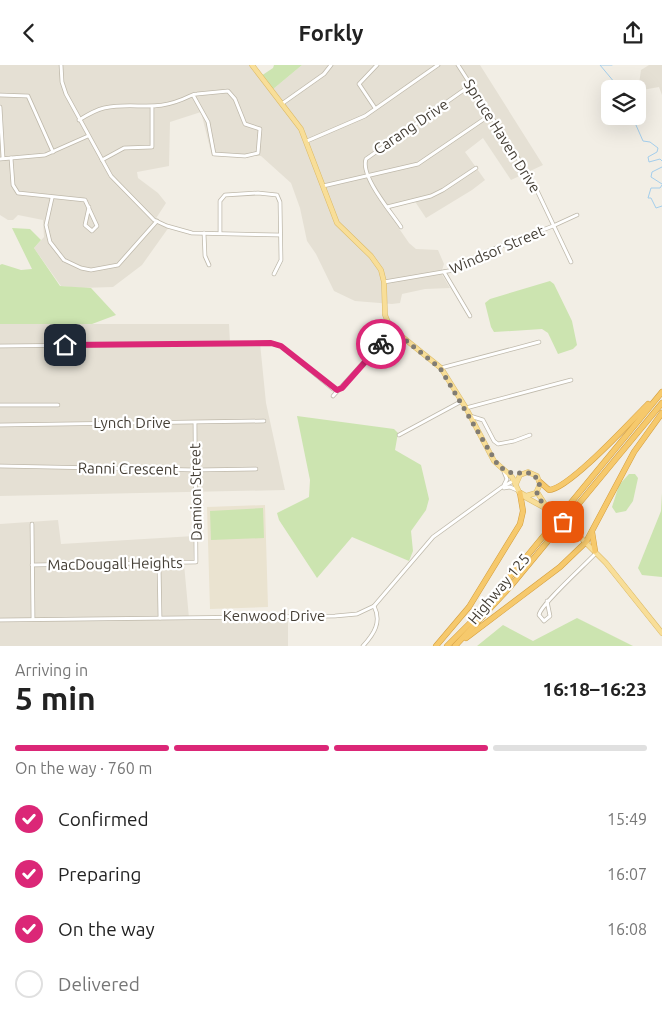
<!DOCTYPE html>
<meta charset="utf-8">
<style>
:root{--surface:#fff;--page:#f6f6f6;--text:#222;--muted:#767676;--line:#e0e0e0;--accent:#db2777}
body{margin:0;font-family:Ubuntu,sans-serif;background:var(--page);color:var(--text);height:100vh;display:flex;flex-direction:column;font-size:19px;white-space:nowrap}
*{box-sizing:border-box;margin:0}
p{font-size:16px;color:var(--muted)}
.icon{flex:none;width:28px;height:28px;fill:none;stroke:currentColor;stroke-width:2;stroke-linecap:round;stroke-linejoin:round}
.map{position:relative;height:581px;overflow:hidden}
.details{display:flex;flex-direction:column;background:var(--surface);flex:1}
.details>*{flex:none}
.controls{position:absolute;left:601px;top:15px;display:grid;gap:10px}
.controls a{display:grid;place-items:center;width:45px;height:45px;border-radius:8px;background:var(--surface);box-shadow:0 5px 20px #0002;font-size:25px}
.pin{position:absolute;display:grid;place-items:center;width:42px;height:42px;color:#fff;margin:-21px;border-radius:10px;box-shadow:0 2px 8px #0006}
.courier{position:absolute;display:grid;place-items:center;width:50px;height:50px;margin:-25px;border:4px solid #db2777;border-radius:50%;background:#fff;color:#222;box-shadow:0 1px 6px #0007}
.headline em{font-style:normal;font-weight:600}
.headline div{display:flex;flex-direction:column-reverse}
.headline{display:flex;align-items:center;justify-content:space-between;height:85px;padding:0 15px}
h1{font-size:32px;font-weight:600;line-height:38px}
.bar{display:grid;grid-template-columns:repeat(4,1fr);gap:8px 5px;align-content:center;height:60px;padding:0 15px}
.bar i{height:6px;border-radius:4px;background:var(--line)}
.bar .active{background:var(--accent)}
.bar p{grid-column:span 4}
ol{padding:0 15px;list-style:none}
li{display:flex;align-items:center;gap:15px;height:55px}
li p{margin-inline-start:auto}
li .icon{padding:5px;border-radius:50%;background:var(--accent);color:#fff;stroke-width:4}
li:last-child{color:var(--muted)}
li i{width:28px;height:28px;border:2px solid var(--line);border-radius:50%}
header{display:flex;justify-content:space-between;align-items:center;height:65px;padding:0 15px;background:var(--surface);font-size:22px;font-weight:600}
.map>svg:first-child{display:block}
.residential{fill:#e5e0d4}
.education{fill:#eae3d0}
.green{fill:#cce4b0}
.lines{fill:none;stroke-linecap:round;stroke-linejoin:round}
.stream{stroke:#a4ceec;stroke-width:1}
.minor-casing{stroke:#bfb9ab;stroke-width:4.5}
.major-casing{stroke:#dcbb68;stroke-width:5.5}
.highway-casing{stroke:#d49e3d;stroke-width:6}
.minor{stroke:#fff;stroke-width:3}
.major{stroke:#f8de98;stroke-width:4.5}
.highway{stroke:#f6c96c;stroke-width:5}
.major-bridge-casing{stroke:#dcbb68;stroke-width:5.5;stroke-linecap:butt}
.major-bridge{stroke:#f8de98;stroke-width:4.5}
.done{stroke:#817c73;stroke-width:5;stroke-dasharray:0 9}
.route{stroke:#db2777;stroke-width:6}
.labels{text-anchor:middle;stroke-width:4.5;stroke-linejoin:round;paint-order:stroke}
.street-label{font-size:15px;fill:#443e35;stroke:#fff}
</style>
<header><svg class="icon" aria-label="back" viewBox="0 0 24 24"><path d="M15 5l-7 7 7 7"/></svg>Forkly<svg class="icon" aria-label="share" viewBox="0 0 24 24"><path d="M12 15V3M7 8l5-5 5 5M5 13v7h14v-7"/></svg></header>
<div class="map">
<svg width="662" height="581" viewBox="0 0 662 581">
<rect width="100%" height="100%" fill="#f2eee5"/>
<g class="residential">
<path d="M 0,0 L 252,0 L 272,25 L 302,0 L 480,0 L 543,100 L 511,115 L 483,73 L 465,87 L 485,115 L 472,125 L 426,153 L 414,135 L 385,143 L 409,178 L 416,184 L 438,185 L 444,199 L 441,208 L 450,223 L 425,224 L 402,229 L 400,238 L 392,239 L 355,236 L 334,226 L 316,189 L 307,176 L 300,143 L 291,118 L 261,91 L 212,91 L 201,47 L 170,57 L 169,101 L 137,107 L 138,113 L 158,128 L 166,138 L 155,155 L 169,162 L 142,200 L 113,222 L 81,223 L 61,221 L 34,183 L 44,172 L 43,155 L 18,150 L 13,155 L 8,155 L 0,150 Z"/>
<path d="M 649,0 L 662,0 L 662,30 L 659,22 L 642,25 L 639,19 L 641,5 Z"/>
<path d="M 0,259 L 229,259 L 230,278 L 260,278 L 266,338 L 285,425 L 0,431 Z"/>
<path d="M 58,455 L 61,479 L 194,471 L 193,498 L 184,499 L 189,553 L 288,552 L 288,581 L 0,581 L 0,459 Z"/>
</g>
<path class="education" d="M 265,440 L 268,542 L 210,544 L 207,442 Z"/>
<g class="green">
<path d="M 274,0 L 302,0 L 272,25 L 261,11 L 273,3 Z"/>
<path d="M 12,163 L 30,164 L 41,175 L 34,183 L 60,221 L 91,223 L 116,250 L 92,259 L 0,259 L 0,200 L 2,199 L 21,205 L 32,204 Z"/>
<path d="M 550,216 L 554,219 L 572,256 L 577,280 L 573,284 L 558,289 L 548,268 L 542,264 L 494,267 L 491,262 L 485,238 L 490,234 Z"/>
<path d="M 297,351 L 394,364 L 398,368 L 395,385 L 421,400 L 429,434 L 426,445 L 411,466 L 413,486 L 409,496 L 352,472 L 317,513 L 279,455 L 277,448 L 309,432 L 310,415 Z"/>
<path d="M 629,409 L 635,409 L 638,413 L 633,436 L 626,446 L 616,448 L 612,442 L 619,420 Z"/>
<path d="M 662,428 L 662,512 L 642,510 L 638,503 L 661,446 Z"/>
<path d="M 263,443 L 264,473 L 211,475 L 210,446 Z"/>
<path d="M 577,553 L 633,581 L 477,581 L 503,560 L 533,576 Z"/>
</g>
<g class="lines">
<g class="stream">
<path d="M 600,0 L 620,24"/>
<path d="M 601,0 L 612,0"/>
<path d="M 632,51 L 643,76 L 650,77 L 658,83 L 657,87 L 648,92 L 649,97 L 660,94 L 662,96"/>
<path d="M 662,119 L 651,112 L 652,107 L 662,102"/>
<path d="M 662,120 L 660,123 L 651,123 L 648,133 L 651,133 L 656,143 L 662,141"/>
</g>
<g class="minor-casing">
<g id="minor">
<path d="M 61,0 L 62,17 L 66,29 L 111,111 L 154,155 L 167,161 L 192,168 L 280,170"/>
<path d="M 458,0 L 532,115 L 571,197"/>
<path d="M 0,30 L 28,31 L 53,87"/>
<path d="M 283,38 L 324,9 L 331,0"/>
<path d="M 0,42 L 3,93"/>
<path d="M 375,43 L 359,19 L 377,0"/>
<path d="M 79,55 C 87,50 95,45 104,43 C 138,36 153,49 190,31 C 192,30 195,29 197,29 L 228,26 L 235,34 L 245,59 L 260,64 L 258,88 L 245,91 L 214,89 L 208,57 L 193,30"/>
<path d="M 307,76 L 365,51 L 438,0"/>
<path d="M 11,93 L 13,120 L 18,128 L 85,135 L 97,161 L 92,166 L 85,160 L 89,142"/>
<path d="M 0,94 L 45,90 L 88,71"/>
<path d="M 102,95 L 124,83 L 152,82 L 152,43"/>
<path d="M 323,121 L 418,99 L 490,50"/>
<path d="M 52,133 L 46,160 L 50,177 L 64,195 L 81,203 L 91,205 L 118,200 L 157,156"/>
<path d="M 387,142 L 431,131 L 443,125 L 476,103"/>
<path d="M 401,162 C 391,147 360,111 366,94 L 471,20"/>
<path d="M 204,168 L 205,191 L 209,200"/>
<path d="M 220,168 L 220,136 L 225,130 L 258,128 L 277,130 L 280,137 L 281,195 L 274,209"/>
<path d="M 444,207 L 470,251"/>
<path d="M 384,217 L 454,205 L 488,186 L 553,161 L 577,150"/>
<path d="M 0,281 L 271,278 L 281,281 L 333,324 L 338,325"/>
<path d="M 441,303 L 539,277"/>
<path d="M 333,331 L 393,265"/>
<path d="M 0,340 L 58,340"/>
<path d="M 466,343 L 571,315"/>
<path d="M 470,351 L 483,355 L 494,376 L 498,379 L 514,376 L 530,370"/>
<path d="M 0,360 L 264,356"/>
<path d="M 399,370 L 462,336"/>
<path d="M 0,401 L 196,405 L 256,404"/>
<path d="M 504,420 L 507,414 L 504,407"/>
<path d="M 504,423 L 510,422 L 517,425"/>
<path d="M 32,459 L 33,554"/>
<path d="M 159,499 L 160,553"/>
<path d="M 32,500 L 196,497 L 195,358"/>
<path d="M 547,536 L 550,551 L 544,556 L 539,550 C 540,540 586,499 596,488"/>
<path d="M 0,555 L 335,551 L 357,549 L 374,541 L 433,472 L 502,422 L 515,415"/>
<path d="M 363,581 C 374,569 382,557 374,541"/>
</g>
</g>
<g class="major-casing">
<g id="major">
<path d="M 252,0 L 301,64 L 337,158 L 371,191 L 381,205 L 384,217 L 385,250 L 390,262 L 441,303 L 466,343 L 494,396 L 512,412 L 519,427 L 526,431 L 536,428 L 540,419 L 537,411 L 528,407 L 520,410 L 516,419"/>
<path d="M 537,427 L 546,441"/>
<path d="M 525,432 L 552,447"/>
<path d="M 574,466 L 606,498 L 662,568"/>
</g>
</g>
<g class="highway-casing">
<g id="highway">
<path d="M 540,417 L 549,425 C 569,424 631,356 648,339"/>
<path d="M 592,467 L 595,486"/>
<path d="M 466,573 L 560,502 L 586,477 L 634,387 L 662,348"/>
<path d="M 436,581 L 469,542 L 520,459 L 523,446 L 520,428"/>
<path d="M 447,581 L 481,547 L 662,327"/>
<path d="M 455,581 L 510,522 L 662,338"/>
</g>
</g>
<use href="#minor" class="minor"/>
<use href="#major" class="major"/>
<use href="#highway" class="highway"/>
<g class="major-bridge-casing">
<path id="major-bridge" d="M 552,447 L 574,466"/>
</g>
<use href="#major-bridge" class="major-bridge"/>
</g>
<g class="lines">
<path class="done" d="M 381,279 L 393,265 L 440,303 L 499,402 L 512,408 L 532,408 L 540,417 L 537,428 L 541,436 L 563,457"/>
<path class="route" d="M 65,280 L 271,278 L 281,281 L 337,325 L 342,323 L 381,279"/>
</g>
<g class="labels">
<g class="street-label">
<text transform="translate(411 62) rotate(-34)" y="5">Carang Drive</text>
<text transform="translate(502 71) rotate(58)" y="5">Spruce Haven Drive</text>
<text transform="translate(497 185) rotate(-23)" y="5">Windsor Street</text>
<text x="132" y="363">Lynch Drive</text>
<text transform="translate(128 404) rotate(1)" y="5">Ranni Crescent</text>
<text transform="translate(196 427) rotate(-91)" y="5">Damion Street</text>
<text transform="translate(115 499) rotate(-1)" y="5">MacDougall Heights</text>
<text transform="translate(499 524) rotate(-50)" y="5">Highway 125</text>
<text x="274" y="556">Kenwood Drive</text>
</g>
</g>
</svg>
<div class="controls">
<a><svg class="icon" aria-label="layers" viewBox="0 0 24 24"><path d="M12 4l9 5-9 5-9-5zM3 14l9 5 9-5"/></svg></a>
</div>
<div class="pin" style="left:563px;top:457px;background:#ea580c"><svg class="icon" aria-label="bag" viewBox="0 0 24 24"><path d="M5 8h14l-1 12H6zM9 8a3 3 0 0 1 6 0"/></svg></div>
<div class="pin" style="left:65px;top:280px;background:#1f2937"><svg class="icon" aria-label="home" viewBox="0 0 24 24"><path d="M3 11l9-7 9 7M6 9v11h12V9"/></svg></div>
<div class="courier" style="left:381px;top:279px"><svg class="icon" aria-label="bike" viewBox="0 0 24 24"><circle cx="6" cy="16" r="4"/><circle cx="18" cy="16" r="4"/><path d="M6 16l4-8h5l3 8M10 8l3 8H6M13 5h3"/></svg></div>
</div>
<section class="details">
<div class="headline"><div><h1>5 min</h1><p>Arriving in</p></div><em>16:18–16:23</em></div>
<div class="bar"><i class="active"></i><i class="active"></i><i class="active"></i><i></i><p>On the way · 760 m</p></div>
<ol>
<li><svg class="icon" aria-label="check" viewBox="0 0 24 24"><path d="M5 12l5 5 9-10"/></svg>Confirmed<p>15:49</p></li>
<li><svg class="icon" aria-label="check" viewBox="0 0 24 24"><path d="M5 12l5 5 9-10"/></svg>Preparing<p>16:07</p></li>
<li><svg class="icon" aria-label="check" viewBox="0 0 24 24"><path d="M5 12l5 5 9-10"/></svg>On the way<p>16:08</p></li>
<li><i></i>Delivered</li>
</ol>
</section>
